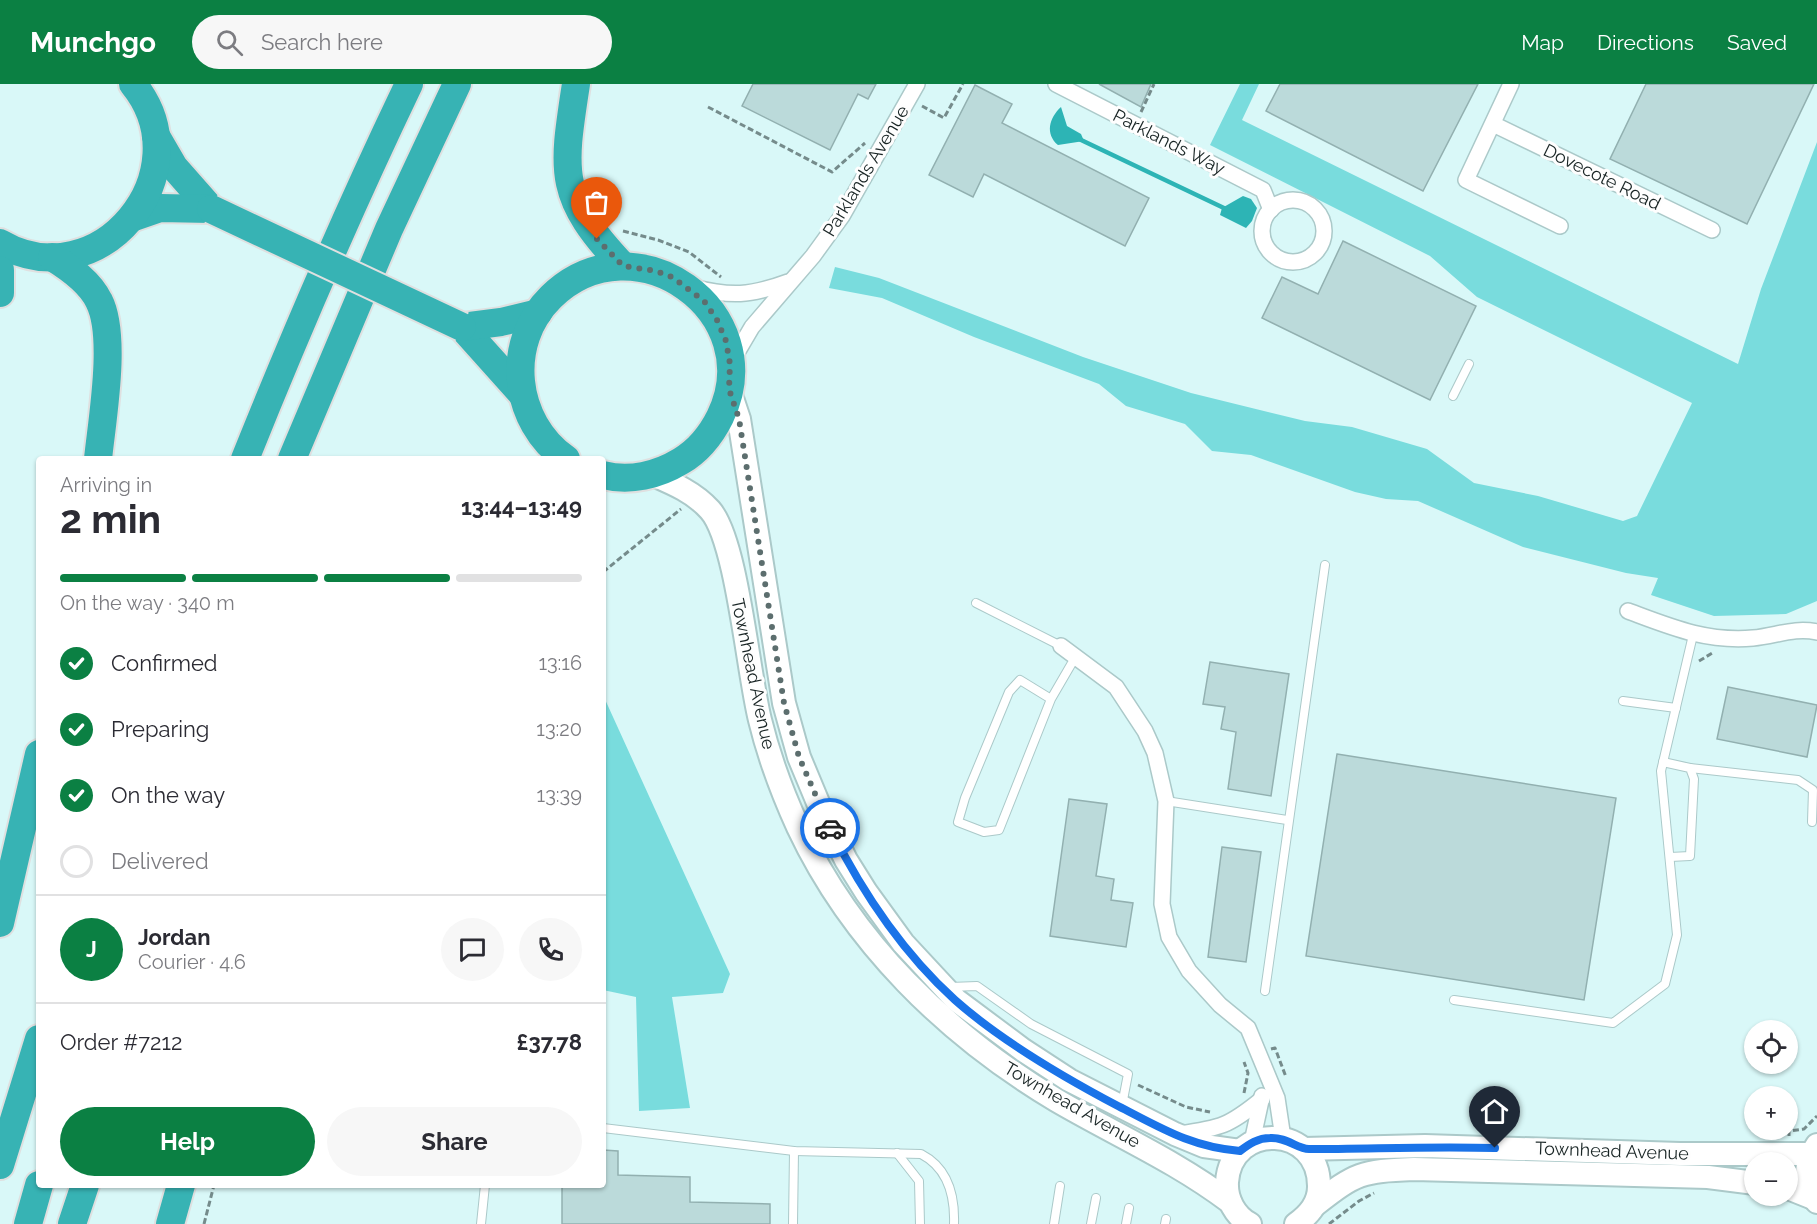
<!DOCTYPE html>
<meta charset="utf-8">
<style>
:root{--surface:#fff;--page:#f7f7f7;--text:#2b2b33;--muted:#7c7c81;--line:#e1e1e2;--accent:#0b8043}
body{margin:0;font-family:Raleway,sans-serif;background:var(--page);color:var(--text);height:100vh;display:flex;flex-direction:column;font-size:22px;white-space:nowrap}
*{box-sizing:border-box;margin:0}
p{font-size:20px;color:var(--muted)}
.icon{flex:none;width:33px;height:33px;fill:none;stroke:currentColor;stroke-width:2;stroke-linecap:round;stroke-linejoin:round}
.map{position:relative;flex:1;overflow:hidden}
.sheet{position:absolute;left:36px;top:372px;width:570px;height:732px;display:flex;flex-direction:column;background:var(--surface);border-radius:6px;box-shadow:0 2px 4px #0004}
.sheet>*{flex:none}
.fabs{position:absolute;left:1744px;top:936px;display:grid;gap:12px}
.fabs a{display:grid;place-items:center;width:54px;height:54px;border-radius:50%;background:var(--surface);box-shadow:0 2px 4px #0004;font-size:30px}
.pin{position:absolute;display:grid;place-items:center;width:51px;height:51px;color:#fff;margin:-62px -26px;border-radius:50% 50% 50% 0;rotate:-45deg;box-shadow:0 0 6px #0007}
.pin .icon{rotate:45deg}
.courier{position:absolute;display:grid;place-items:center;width:60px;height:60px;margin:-30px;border:4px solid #1a73e8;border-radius:50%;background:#fff;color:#222;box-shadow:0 2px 8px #0007}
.summary em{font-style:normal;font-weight:700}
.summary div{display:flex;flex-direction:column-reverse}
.summary{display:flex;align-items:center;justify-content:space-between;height:102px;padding:0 24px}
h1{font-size:39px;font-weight:700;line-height:45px}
.bar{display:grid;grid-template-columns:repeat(4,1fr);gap:9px 6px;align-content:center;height:72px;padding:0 24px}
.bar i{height:8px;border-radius:4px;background:var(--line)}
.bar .current{background:var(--accent)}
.bar p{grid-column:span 4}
.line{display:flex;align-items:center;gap:15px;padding:0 24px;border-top:2px solid var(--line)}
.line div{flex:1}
.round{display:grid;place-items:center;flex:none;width:63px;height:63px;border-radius:32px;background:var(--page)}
ol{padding:0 24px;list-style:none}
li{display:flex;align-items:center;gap:18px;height:66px}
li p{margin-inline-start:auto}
li .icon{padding:6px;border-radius:50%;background:var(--accent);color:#fff;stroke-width:4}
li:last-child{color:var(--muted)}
li i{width:33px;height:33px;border:3px solid var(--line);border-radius:50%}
.action{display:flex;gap:12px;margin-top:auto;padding:12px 24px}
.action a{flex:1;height:69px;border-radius:36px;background:var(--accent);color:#fff;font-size:24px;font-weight:700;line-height:69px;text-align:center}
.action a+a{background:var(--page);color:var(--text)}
header{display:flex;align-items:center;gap:36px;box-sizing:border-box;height:84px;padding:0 30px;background:var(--accent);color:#fff}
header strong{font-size:28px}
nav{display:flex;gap:33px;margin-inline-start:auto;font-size:21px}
.search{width:420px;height:54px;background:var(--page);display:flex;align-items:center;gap:15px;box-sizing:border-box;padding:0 21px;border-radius:33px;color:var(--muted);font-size:22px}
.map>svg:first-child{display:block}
.green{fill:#79dcdd}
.water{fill:#2db4b5}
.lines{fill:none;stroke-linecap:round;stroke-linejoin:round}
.stream{stroke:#2db4b5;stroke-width:4.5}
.building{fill:#bbdada;stroke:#92b0b0;stroke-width:1.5}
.lane-casing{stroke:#abc9c9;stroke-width:10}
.street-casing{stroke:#abc9c9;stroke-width:18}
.secondary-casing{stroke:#abc9c9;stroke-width:26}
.highway-casing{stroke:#dfe0e0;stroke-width:32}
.path{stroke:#758b8b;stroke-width:3;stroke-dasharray:6 3;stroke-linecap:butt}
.lane{stroke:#fff;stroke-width:8}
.street{stroke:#fff;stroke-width:15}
.secondary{stroke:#fff;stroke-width:22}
.highway{stroke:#37b3b4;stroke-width:28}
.highway-bridge-casing{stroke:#dfe0e0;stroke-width:32;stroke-linecap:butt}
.highway-bridge{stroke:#37b3b4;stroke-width:28}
.done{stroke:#5c6e6e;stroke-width:6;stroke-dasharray:0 10.8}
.route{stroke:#1a73e8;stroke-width:8}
.labels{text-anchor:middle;stroke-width:6;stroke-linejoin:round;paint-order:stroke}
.street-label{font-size:18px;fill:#182424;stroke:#fefefe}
</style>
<header>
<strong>Munchgo</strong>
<div class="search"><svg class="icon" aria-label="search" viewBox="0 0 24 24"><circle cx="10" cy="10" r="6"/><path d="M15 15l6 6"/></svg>Search here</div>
<nav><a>Map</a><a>Directions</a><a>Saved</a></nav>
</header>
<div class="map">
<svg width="1817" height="1140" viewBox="0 0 1817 1140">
<rect width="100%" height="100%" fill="#d9f8f8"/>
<g class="green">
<path d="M 1240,0 L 1259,0 L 1242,36 L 1738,280 L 1761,205 L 1817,58 L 1817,517 L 1786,530 L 1714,532 L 1651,511 L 1658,494 L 1626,489 L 1523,463 L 1418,417 L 1386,415 L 1355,408 L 1251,371 L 1212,367 L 1185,340 L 1126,322 L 1099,300 L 974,253 L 882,214 L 829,204 L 835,183 L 879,194 L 1083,273 L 1191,309 L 1305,337 L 1352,343 L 1427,365 L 1474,399 L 1538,412 L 1623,437 L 1637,432 L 1692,319 L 1477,213 L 1430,172 L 1210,61 Z"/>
<path d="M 603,611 L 730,890 L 723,909 L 672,913 L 690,1024 L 639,1027 L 636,913 L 603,906 Z"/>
</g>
<g class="water">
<path d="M 1061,23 L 1067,42 L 1081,50 L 1084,57 L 1058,61 C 1045,50 1049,34 1061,23 Z"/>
<path d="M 1243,112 L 1251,115 L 1257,124 L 1252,137 L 1246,144 L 1220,131 L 1222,124 Z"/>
</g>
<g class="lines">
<path class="stream" d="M 1079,55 L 1226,125"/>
</g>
<g class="building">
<path d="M 753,0 L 876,0 L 868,15 L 858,10 L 830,66 L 742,22 Z"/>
<path d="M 1099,0 L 1151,0 L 1141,23 Z"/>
<path d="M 1280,0 L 1478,0 L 1423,107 L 1266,27 Z"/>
<path d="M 1646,0 L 1814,0 L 1747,140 L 1610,75 Z"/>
<path d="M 975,1 L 1012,20 L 1002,39 L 1149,114 L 1125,162 L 984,90 L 973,113 L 929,91 Z"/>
<path d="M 1343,157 L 1476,222 L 1430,316 L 1262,234 L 1282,193 L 1318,210 Z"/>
<path d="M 1210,578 L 1289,590 L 1271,712 L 1228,705 L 1236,648 L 1221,645 L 1225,623 L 1203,620 Z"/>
<path d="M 1728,603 L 1817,621 L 1807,673 L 1717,655 Z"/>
<path d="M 1337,670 L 1616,714 L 1584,916 L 1306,872 Z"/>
<path d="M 1069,715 L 1107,720 L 1096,792 L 1114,795 L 1111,816 L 1133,819 L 1126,863 L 1050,852 Z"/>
<path d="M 1222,763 L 1261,768 L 1246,878 L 1208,873 Z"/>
<path d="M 603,1066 L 618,1067 L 618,1091 L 690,1093 L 690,1118 L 770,1120 L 770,1140 L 562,1140 L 562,1101 L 603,1101 Z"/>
</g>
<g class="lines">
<g class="lane-casing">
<g id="lane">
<path d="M 1453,312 L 1469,280"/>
<path d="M 976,519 L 1061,562"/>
<path d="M 1051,615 L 1020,596 L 1009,608 L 965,714 L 958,738 L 984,748 L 999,746 L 1051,615 L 1076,572"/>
<path d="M 1623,617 L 1676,624"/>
<path d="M 1663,678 L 1690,684 L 1694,695 L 1690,772 L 1670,773"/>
<path d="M 1690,684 L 1798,696 L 1813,706 L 1812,738"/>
<path d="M 1166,717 L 1287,736"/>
<path d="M 950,903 L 977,902 L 1031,940 L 1128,990 L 1122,1021"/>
<path d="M 1265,907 L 1325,481"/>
<path d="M 1454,916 L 1613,939 L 1665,900 L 1677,851 L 1661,687 L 1693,551"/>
<path d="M 603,1044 L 794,1067 L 921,1070 C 948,1084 955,1111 954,1140"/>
<path d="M 897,1069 L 919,1097 L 920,1140"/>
<path d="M 481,1140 L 485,1101"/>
<path d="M 793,1140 L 794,1067"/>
<path d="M 1054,1140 L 1060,1102"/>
<path d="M 1091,1140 L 1096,1114"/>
<path d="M 1126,1140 L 1129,1124"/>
<path d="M 1165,1140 L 1166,1135"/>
</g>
</g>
<g class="street-casing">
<g id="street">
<path d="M 1056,0 L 1263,106 L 1271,126"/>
<path d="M 1511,0 L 1466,96 L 1560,142"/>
<path d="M 1493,40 L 1712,146"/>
<circle cx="1293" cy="147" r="31"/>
<path d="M 692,203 C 731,213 750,212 788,198"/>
<path d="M 732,277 L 752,243 L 813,172 L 842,132 L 917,0"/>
<path d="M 1628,527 C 1671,543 1706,558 1753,554 C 1776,552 1794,543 1817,548"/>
<path d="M 1061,562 L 1116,603 L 1145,647 L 1155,669 L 1166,717 L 1162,820 L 1169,853 L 1189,887 L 1220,921 L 1248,944 L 1277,1014 L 1283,1054"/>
<path d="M 1179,1050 C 1221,1044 1229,1042 1262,1015"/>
<path d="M 1252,1058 L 1262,1012"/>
</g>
</g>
<g class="secondary-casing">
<g id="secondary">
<path d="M 729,305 L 739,335 L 784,619 L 799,673 L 819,721 L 846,776 L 866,808 L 903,859 L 956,916 L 1023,966 L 1069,996 L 1175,1050 L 1204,1062 L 1240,1067"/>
<path d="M 651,390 C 672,399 694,408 710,426 C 737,456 748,589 760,636 C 769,673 782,708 798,743 C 852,858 947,951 1056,1016 C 1114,1050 1176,1077 1230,1118"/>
<path d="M 1817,1061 C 1805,1078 1802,1101 1817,1118"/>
<path d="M 1304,1065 L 1425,1062 L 1680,1070 L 1811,1070"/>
<path d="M 1788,1104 L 1813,1114"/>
<path d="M 1315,1121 C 1356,1089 1361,1087 1414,1085 L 1708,1093 L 1755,1099"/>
<path d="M 1250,1140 C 1235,1132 1226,1115 1227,1098 C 1231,1037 1320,1040 1319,1103 C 1319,1119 1309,1131 1296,1140"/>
</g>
</g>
<g class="highway-casing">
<g id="highway">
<path d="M 576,0 C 562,90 558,113 623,182"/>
<path d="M 156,52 L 174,83 L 211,125"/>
<path d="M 134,133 L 160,124 L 211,125"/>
<path d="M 0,159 C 99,217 205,88 133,0"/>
<path d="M 52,173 C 70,184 90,198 99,217 C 117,252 102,336 98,375"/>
<path d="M 0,186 L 0,209"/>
<path d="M 462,243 L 522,310"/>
<path d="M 462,243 L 501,238 L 538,229"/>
<path d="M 245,375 C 296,248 350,123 409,0"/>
<path d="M 292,375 L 389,145 L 457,0"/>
<path d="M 566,375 C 513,338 504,259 551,213 C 635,131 771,229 720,333 C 711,351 698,367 681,377 C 658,391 630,398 603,391"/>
<path d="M 0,839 L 39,670"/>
<path d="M 0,1081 L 39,955"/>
<path d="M 28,1140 L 39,1101"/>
<path d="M 72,1140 L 85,1101"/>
<path d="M 170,1140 L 181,1101"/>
</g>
</g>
<g class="path">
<path d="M 922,22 L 944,34 L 963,0"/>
<path d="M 708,23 L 832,88 L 865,59"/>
<path d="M 1141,28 L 1154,0"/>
<path d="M 623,147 L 658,156 L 689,168 L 721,193"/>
<path d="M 603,488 L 681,425"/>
<path d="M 1699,577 L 1714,568"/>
<path d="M 1271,965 L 1275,964 L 1286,993"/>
<path d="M 1138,1001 L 1186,1023 L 1210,1028"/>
<path d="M 1244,1009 L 1248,989 L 1244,978"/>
<path d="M 1789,1052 L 1789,1047 L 1804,1045 L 1817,1032"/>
<path d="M 204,1140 L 214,1101"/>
<path d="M 1329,1140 L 1359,1117 L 1374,1109"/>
</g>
<use href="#lane" class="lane"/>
<use href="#street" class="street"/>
<use href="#secondary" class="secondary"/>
<use href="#highway" class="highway"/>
<g class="highway-bridge-casing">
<path id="highway-bridge" d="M 211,125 L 462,243"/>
</g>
<use href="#highway-bridge" class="highway-bridge"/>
</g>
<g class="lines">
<path class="done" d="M 597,155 L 623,182 L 656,187 L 672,193 L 704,217 L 717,236 L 726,257 L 730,280 L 729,305 L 739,335 L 784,619 L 799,673 L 830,744"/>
<path class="route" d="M 830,744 C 861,806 903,869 955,916 C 1000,956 1065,994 1118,1022 C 1161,1044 1191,1063 1240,1067 C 1249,1060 1258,1054 1270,1054 C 1287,1053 1297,1065 1309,1065 C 1371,1065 1432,1062 1495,1064"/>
</g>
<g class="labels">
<g class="street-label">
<text transform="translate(1169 58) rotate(27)" y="6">Parklands Way</text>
<text transform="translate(866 87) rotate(-59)" y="6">Parklands Avenue</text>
<text transform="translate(1602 93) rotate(26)" y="6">Dovecote Road</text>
<text transform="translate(753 590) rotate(78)" y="6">Townhead Avenue</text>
<text transform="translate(1072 1021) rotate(30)" y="6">Townhead Avenue</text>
<text transform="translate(1612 1067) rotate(2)" y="6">Townhead Avenue</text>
</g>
</g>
</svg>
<div class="fabs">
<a><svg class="icon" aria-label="locate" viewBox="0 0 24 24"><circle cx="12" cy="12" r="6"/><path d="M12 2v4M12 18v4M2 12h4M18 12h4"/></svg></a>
<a>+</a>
<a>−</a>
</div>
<div class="pin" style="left:597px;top:155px;background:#ea580c"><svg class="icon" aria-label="bag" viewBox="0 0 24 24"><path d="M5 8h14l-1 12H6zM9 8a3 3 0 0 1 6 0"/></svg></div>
<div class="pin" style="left:1495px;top:1064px;background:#1f2937"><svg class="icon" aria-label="home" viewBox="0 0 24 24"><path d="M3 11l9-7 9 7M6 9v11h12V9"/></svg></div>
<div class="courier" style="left:830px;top:744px"><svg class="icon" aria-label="car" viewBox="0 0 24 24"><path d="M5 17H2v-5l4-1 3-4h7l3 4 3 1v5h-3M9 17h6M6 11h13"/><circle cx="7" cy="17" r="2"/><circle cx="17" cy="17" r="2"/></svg></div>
<section class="sheet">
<div class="summary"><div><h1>2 min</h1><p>Arriving in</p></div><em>13:44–13:49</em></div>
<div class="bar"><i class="current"></i><i class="current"></i><i class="current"></i><i></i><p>On the way · 340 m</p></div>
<ol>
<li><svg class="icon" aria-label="check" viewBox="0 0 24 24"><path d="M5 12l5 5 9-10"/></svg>Confirmed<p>13:16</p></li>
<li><svg class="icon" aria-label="check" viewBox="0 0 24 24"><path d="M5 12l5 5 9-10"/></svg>Preparing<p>13:20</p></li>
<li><svg class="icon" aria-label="check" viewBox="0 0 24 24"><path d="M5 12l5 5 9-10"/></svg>On the way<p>13:39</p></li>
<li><i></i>Delivered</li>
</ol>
<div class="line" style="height:108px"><b class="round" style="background:var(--accent);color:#fff">J</b><div><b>Jordan</b><p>Courier · 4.6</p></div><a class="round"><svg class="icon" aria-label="chat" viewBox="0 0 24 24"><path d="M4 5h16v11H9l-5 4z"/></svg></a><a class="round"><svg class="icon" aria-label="phone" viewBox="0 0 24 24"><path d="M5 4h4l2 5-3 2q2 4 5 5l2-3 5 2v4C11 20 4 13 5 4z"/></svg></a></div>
<div class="line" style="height:78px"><div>Order #7212</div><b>£37.78</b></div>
<div class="action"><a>Help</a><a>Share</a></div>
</section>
</div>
